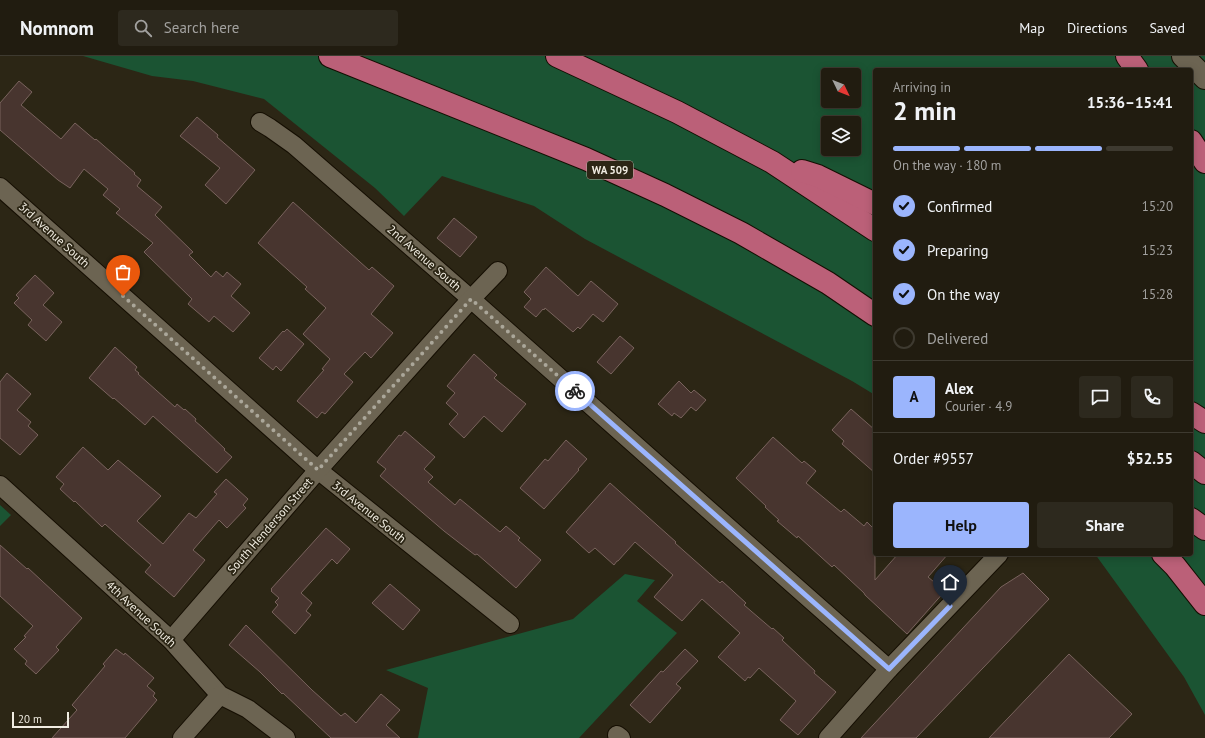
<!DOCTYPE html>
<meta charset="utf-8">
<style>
:root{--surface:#211c10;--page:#2d291e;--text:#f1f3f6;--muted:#a2a19f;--line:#3e3a30;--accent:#9bb5fd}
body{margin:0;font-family:"PT Sans",sans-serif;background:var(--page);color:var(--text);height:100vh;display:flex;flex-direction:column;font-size:15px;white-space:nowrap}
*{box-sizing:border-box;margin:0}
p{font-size:13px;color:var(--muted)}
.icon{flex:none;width:22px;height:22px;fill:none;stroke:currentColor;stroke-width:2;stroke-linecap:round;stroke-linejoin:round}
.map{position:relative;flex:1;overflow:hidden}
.drawer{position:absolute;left:873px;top:12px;width:320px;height:488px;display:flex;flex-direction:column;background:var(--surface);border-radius:4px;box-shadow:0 2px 10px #0003,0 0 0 1px var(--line)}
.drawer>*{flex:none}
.needle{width:26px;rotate:133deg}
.controls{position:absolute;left:821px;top:12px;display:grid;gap:8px}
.controls a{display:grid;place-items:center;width:40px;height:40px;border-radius:4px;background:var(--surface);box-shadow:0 2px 10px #0003,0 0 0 1px var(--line);font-size:20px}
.scale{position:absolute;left:12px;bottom:10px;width:57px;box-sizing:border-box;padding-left:4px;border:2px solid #f0ece1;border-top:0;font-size:11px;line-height:14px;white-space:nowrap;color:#f0ece1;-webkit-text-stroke:3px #2c2615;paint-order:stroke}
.pin{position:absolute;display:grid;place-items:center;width:34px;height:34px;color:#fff;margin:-41px -17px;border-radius:50% 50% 50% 0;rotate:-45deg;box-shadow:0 0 4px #0007}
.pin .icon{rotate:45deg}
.courier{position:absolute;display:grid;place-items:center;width:40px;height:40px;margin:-20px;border:3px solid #9bb5fd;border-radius:50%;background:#fff;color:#222;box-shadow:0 1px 5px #0007}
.overview em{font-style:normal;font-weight:700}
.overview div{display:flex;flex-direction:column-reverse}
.overview{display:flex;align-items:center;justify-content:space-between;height:68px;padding:0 20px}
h1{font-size:26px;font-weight:700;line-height:30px}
.bar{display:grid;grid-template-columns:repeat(4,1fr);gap:6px 4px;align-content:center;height:48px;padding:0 20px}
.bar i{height:5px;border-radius:3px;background:var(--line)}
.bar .on{background:var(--accent)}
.bar p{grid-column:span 4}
.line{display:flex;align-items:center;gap:10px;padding:0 20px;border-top:1px solid var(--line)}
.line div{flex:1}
.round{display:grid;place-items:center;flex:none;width:42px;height:42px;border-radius:4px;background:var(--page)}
ol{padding:0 20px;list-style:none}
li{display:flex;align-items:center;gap:12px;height:44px}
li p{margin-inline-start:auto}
li .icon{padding:4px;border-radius:50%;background:var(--accent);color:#111;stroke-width:4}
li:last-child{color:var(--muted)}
li i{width:22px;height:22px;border:2px solid var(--line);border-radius:50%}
.primary-button{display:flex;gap:8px;margin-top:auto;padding:8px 20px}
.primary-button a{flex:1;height:46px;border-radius:4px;background:var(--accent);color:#111;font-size:16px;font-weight:700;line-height:46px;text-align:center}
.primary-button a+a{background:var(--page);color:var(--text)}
header{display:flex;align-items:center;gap:24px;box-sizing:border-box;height:56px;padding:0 20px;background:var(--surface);border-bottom:1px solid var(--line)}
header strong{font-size:19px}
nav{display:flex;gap:22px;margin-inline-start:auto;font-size:14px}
.search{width:280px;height:36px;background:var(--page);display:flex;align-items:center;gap:10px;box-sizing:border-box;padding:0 14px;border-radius:4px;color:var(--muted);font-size:15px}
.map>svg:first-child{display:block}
.green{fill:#1b5433;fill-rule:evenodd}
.building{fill:#48352f;stroke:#79635d}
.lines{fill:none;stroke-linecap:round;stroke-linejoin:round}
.minor-casing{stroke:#150e02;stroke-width:20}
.secondary-casing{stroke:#150e02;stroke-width:24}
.motorway-casing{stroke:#150e02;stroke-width:24}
.minor{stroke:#6c6452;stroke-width:18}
.secondary{stroke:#6c6452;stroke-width:22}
.motorway{stroke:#bb6078;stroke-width:22}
.done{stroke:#aba79a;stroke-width:4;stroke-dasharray:0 7.2}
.route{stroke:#9bb5fd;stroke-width:5}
.labels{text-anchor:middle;stroke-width:3.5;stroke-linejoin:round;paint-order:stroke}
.shield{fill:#2c2615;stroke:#b5b1a4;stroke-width:1}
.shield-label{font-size:11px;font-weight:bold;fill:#f0ece1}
.street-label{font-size:12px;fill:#f0ece1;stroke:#2c2615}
</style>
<header>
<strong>Nomnom</strong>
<div class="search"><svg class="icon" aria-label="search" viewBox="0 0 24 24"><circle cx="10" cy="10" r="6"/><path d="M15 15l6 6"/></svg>Search here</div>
<nav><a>Map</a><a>Directions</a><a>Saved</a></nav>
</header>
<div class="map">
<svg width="1205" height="682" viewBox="0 0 1205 682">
<rect width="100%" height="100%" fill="#2c2615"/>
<g class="green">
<path d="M 83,0 L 1205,0 L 1205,659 L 1184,621 L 1095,498 L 1191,498 L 1191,14 L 875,14 L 875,339 L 852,325 L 585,183 L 534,150 L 442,120 L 404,160 L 375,132 L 264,43 L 193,25 L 152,20 ZM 828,19 L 854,19 L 854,45 L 828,45 ZM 828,67 L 854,67 L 854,93 L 828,93 Z"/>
<path d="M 0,449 L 11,459 L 0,470 Z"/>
<path d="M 625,518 L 655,524 L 637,545 L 677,577 L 579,682 L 418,682 L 428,632 L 386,614 L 573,563 Z"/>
</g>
<g class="building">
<path d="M 19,25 L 32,36 L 21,49 L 61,83 L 75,67 L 95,84 L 96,83 L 135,117 L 134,118 L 141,124 L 137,130 L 162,151 L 155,159 L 193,196 L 189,199 L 211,221 L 216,215 L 223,221 L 227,216 L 241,228 L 231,240 L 250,257 L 233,276 L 214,260 L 209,266 L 188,248 L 192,243 L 144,196 L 153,187 L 116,157 L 120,153 L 103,139 L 108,133 L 84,113 L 70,132 L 58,124 L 0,74 L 0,47 Z"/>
<path d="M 197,61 L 218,79 L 217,81 L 255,114 L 226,148 L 205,129 L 220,112 L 180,80 Z"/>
<path d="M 293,146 L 369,214 L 372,211 L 394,230 L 371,258 L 393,277 L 371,302 L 365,296 L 344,318 L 353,326 L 325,358 L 322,356 L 317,362 L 297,345 L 324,314 L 322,313 L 330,303 L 303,278 L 326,252 L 305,233 L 307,231 L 258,187 Z"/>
<path d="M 454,162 L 477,181 L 460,201 L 437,182 Z"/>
<path d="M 546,211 L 578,240 L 591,225 L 618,248 L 603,266 L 593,258 L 580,273 L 578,271 L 573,276 L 545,252 L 544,254 L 543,253 L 536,261 L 524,251 L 531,243 L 524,236 Z"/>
<path d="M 35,219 L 54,237 L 43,249 L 62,266 L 46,285 L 28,269 L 32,264 L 14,247 L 19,242 L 16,239 Z"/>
<path d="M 287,273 L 304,288 L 281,315 L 276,310 L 273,314 L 259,302 L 283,275 L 284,276 Z"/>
<path d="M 620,280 L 634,292 L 611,318 L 597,306 Z"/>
<path d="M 115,291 L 137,311 L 135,314 L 139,317 L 138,318 L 175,351 L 177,348 L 184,354 L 185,353 L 196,363 L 195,365 L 202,371 L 225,393 L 224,394 L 232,401 L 217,417 L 153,360 L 145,369 L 114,342 L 113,343 L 89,322 Z"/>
<path d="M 474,298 L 497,319 L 494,322 L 526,348 L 502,376 L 484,360 L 464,382 L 449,368 L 458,358 L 446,347 L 455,337 L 447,330 Z"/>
<path d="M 7,317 L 31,338 L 17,354 L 31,366 L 28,370 L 38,379 L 20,399 L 0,382 L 0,326 Z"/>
<path d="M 679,325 L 691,337 L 694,334 L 706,344 L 696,355 L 691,351 L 681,362 L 674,357 L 672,360 L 658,348 Z"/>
<path d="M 851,353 L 875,374 L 875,417 L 842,388 L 844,385 L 832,374 Z"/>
<path d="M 405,375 L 435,401 L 424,413 L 433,421 L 428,426 L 455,449 L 460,443 L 500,476 L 506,470 L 520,482 L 518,484 L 541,504 L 516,532 L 477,498 L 475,499 L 444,475 L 380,420 L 386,413 L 377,406 L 399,379 L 401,380 Z"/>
<path d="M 773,381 L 802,407 L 804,405 L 816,415 L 806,427 L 841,456 L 844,453 L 864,470 L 867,466 L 875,474 L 875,524 L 898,498 L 948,498 L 928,521 L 945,535 L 907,578 L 865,539 L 864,537 L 834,509 L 832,511 L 798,480 L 797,482 L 777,465 L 779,464 L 765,451 L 766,450 L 736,422 Z"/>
<path d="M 566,384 L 587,403 L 578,413 L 579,414 L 544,453 L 520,432 L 545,403 L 548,405 Z"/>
<path d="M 83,391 L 108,414 L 118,404 L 161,440 L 137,465 L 163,488 L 189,457 L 196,462 L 217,438 L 214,436 L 226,423 L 248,443 L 243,449 L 246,452 L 227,472 L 219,464 L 193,494 L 205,504 L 174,541 L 145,516 L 151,509 L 105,468 L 102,471 L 75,445 L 74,446 L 60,433 L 64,428 L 56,421 Z"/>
<path d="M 610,427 L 676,486 L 675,487 L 720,527 L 722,525 L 746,547 L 744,549 L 772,573 L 773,572 L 784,582 L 782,584 L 815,615 L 814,617 L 836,636 L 798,679 L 780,664 L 796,645 L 759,612 L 750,622 L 748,621 L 745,625 L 718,601 L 740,577 L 702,543 L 682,565 L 654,541 L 673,519 L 635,486 L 618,505 L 617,505 L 614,509 L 595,492 L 589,497 L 566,476 Z"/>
<path d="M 326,472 L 350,493 L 337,508 L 332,503 L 301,537 L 312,547 L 306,555 L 311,559 L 295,578 L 272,556 L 278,549 L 275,546 L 279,542 L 271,535 L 272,534 L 271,533 Z"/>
<path d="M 0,489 L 27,513 L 28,512 L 82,562 L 56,591 L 59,594 L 36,618 L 25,608 L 27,605 L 14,593 L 26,581 L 24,580 L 33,570 L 0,540 Z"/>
<path d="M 1023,517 L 1049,543 L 916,682 L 861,682 L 1001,531 Z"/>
<path d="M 390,528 L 420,554 L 403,574 L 372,547 Z"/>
<path d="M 246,569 L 312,634 L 341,660 L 345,657 L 356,667 L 381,638 L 400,654 L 386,669 L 400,682 L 331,682 L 283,637 L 282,638 L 260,616 L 229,589 Z"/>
<path d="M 116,593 L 124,599 L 125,597 L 154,622 L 147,630 L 155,637 L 153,640 L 157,644 L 125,682 L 52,682 L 77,654 L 72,649 L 105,610 L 103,608 Z"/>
<path d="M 685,593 L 698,605 L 676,628 L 681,632 L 650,667 L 630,649 L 661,615 L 663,616 Z"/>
<path d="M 1069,598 L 1132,658 L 1109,682 L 989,682 Z"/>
</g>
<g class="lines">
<g class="minor-casing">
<g id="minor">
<path d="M 260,66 L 270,72 L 294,89 L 471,243 L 694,441 L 889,613"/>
<path d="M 0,131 L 318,414 L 510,568"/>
<path d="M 0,429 L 171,584 L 220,639 L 248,653 L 286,682"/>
<path d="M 171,584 L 318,414 L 471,243 L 498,215"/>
<path d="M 617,679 L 621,682"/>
<path d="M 182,682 L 220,639"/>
<path d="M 828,682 L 889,613 L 999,498"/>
</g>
</g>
<g class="secondary-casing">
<path id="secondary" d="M 1183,0 L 1205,22"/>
</g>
<g class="motorway-casing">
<g id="motorway">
<path d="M 330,0 L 586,103 L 665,139 L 741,177 L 828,227 L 875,259"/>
<path d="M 557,0 L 677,56 L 772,106 L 875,174"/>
<path d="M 1127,0 L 1137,14"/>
<path d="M 1191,85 L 1205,106"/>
<path d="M 802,115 L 818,120 L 875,148"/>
<path d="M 1191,357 L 1205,366"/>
<path d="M 1191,406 L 1205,417"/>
<path d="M 1191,463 L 1205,473"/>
<path d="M 1163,498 L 1175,510 L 1205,548"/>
</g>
</g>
<use href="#minor" class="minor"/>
<use href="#secondary" class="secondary"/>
<use href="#motorway" class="motorway"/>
</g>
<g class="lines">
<path class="done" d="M 123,240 L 318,414 L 471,243 L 575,335"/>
<path class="route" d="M 575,335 L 889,613 L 950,550"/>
</g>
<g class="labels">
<rect class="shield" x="587" y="105" width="46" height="18" rx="3"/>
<g class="shield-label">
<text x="610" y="118">WA 509</text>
</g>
<g class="street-label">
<text transform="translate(54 179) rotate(42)" y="4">3rd Avenue South</text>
<text transform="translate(424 202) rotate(41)" y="4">2nd Avenue South</text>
<text transform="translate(369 456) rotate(39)" y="4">3rd Avenue South</text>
<text transform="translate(270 470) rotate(-49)" y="4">South Henderson Street</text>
<text transform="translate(141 558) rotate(43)" y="4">4th Avenue South</text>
</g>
</g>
</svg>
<div class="controls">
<a><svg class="needle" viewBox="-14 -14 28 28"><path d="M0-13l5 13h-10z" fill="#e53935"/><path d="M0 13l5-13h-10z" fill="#a2a19f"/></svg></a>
<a><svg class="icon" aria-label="layers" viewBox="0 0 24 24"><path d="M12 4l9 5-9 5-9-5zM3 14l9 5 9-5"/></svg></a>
</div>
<div class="scale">20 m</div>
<div class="pin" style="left:123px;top:240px;background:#ea580c"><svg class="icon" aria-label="bag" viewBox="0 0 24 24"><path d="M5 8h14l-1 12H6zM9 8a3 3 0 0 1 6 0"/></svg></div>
<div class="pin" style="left:950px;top:550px;background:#1f2937"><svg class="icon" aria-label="home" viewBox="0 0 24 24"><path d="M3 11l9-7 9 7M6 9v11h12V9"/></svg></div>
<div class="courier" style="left:575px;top:335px"><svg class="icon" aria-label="bike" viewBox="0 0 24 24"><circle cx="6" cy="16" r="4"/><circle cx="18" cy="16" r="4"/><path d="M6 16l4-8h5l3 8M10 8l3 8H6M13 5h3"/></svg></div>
<section class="drawer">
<div class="overview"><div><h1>2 min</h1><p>Arriving in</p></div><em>15:36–15:41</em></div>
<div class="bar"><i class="on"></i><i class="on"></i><i class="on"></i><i></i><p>On the way · 180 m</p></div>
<ol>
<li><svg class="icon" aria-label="check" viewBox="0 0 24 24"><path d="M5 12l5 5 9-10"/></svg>Confirmed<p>15:20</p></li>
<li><svg class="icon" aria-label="check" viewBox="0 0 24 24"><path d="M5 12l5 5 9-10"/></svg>Preparing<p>15:23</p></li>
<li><svg class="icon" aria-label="check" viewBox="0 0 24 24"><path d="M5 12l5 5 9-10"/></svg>On the way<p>15:28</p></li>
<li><i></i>Delivered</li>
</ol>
<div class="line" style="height:72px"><b class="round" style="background:var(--accent);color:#111">A</b><div><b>Alex</b><p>Courier · 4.9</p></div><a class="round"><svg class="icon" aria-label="chat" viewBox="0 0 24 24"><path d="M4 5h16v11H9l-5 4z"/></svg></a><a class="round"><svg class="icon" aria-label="phone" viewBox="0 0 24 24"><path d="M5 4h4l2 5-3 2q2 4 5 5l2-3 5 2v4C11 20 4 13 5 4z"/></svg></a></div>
<div class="line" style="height:52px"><div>Order #9557</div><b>$52.55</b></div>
<div class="primary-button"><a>Help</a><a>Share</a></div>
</section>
</div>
